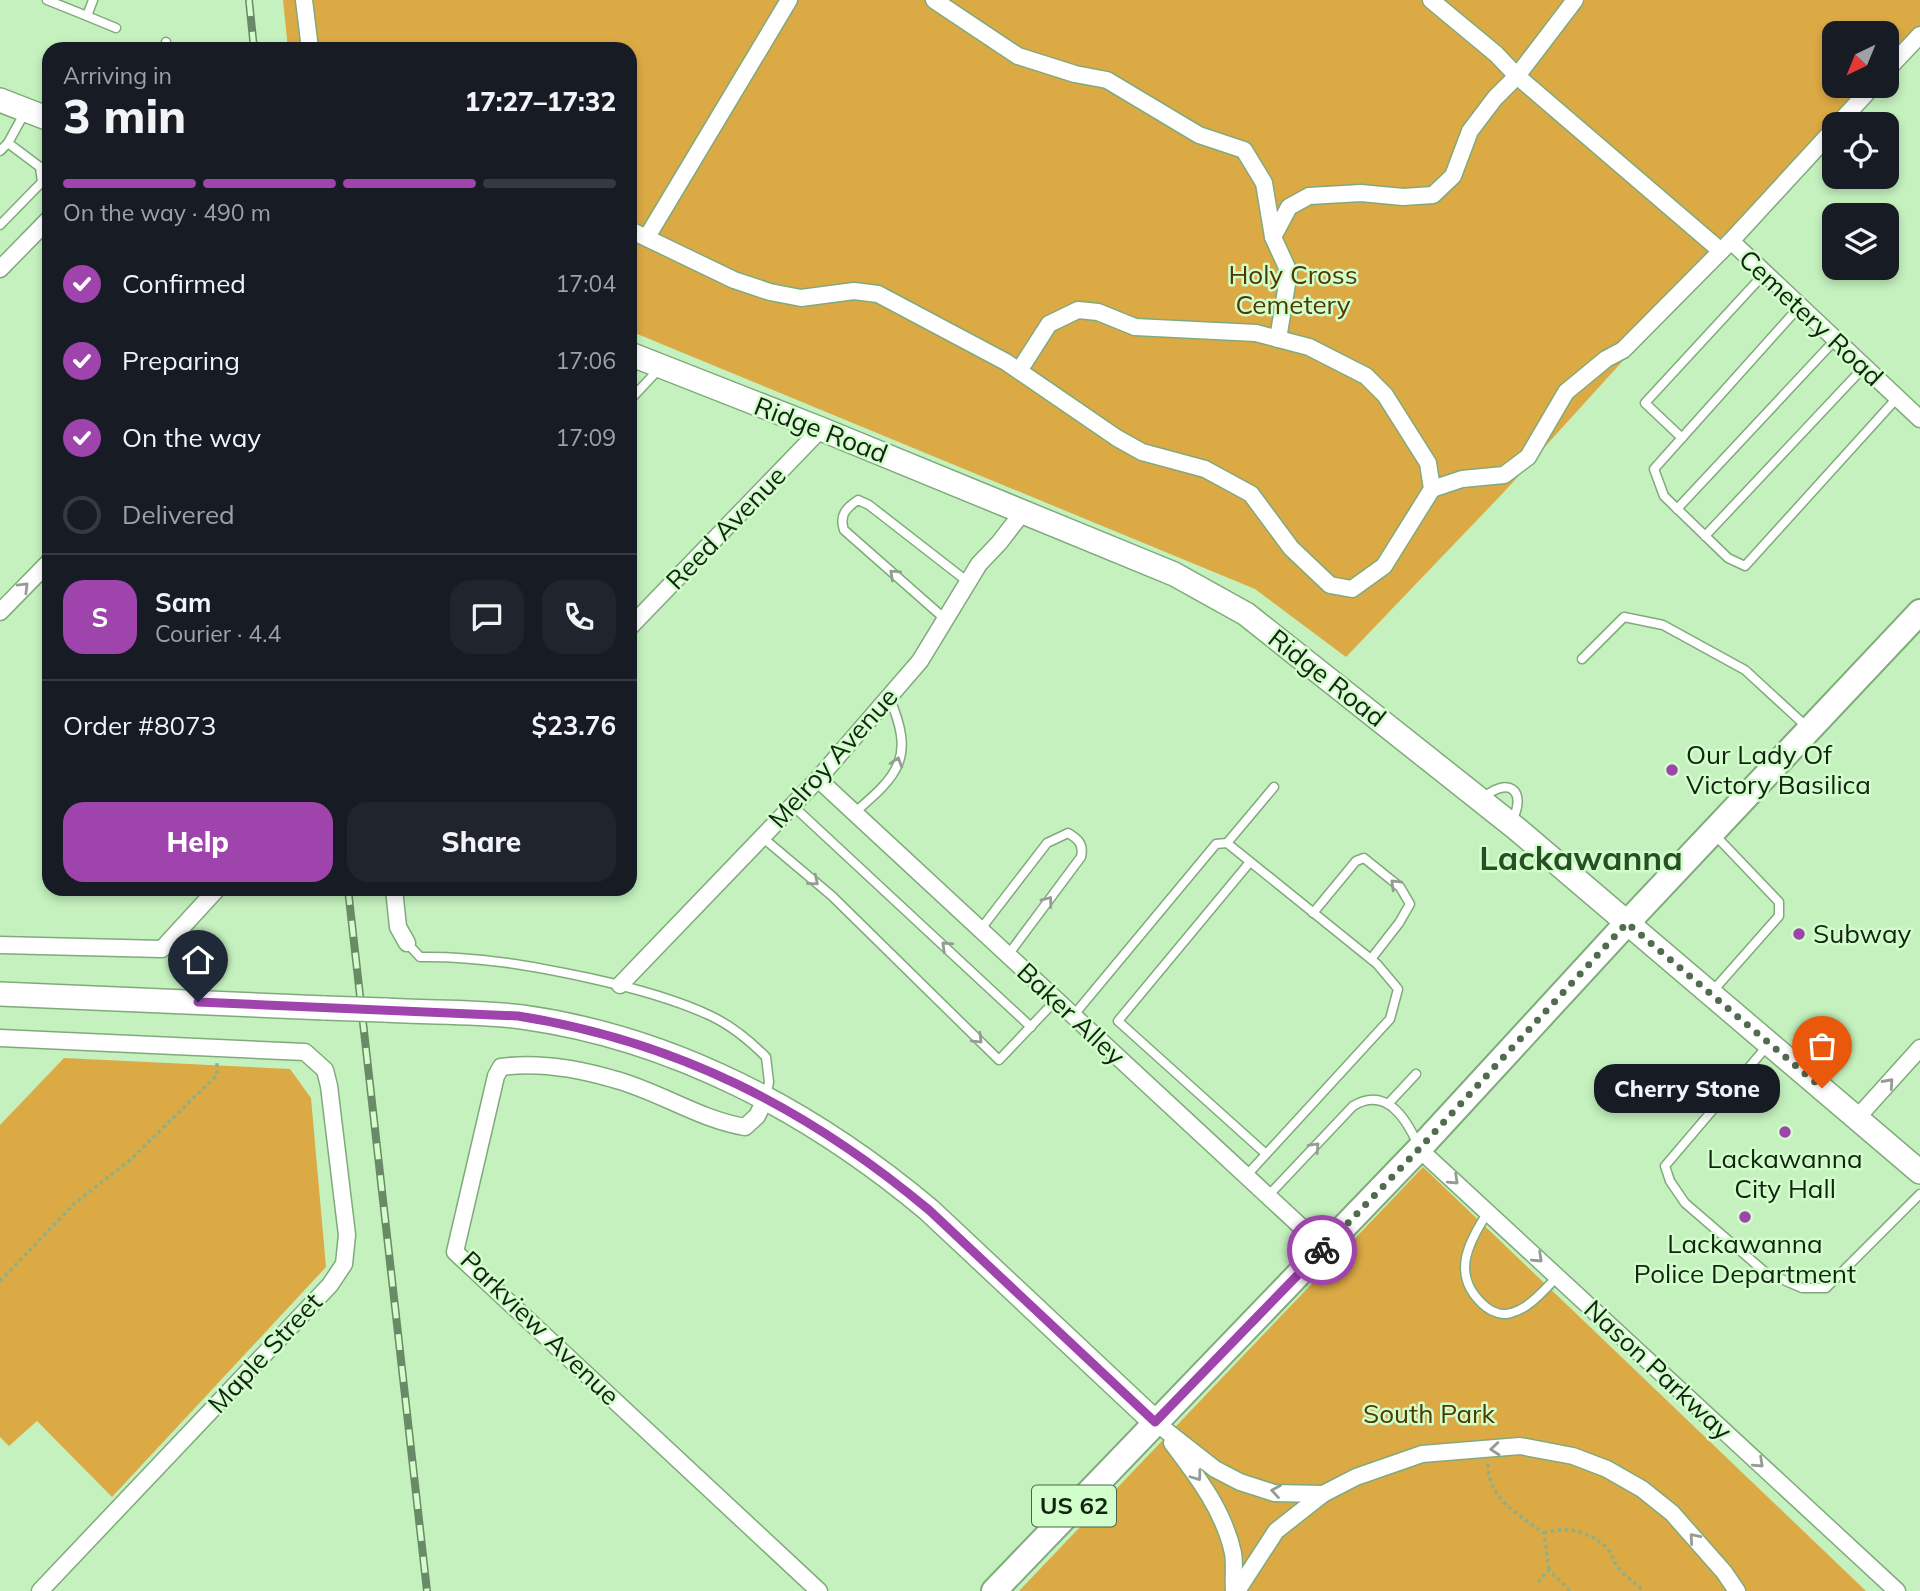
<!DOCTYPE html>
<meta charset="utf-8">
<style>
:root{--surface:#171b24;--page:#20242c;--text:#f1f3f6;--muted:#9ea1a6;--line:#363941;--accent:#9f43ad}
body{margin:0;font-family:Mulish,sans-serif;background:var(--page);color:var(--text);height:100vh;display:flex;flex-direction:column;font-size:26px;white-space:nowrap}
*{box-sizing:border-box;margin:0}
p{font-size:23px;color:var(--muted)}
.icon{flex:none;width:38px;height:38px;fill:none;stroke:currentColor;stroke-width:2;stroke-linecap:round;stroke-linejoin:round}
.map{position:relative;flex:1;overflow:hidden}
.panel{position:absolute;left:42px;top:42px;width:595px;height:854px;display:flex;flex-direction:column;background:var(--surface);border-radius:21px;box-shadow:0 4px 10px #0003}
.panel>*{flex:none}
.needle{width:46px;rotate:223deg}
.fabs{position:absolute;left:1822px;top:21px;display:grid;gap:14px}
.fabs a{display:grid;place-items:center;width:77px;height:77px;border-radius:14px;background:var(--surface);box-shadow:0 4px 10px #0003;font-size:35px}
.pin{position:absolute;display:grid;place-items:center;width:60px;height:60px;color:#fff;margin:-72px -30px;border-radius:50% 50% 50% 0;rotate:-45deg;box-shadow:0 0 7px #0007}
.pin .icon{rotate:45deg}
.courier{position:absolute;display:grid;place-items:center;width:70px;height:70px;margin:-35px;border:5px solid #9f43ad;border-radius:50%;background:#fff;color:#222;box-shadow:0 2px 9px #0007}
.bubble{position:absolute;height:49px;border-radius:21px;background:var(--surface);box-shadow:0 4px 10px #0003;font-size:23px;font-weight:800;line-height:49px;text-align:center}
.overview em{font-style:normal;font-weight:800}
.overview div{display:flex;flex-direction:column-reverse}
.overview{display:flex;align-items:center;justify-content:space-between;height:119px;padding:0 21px}
h1{font-size:46px;font-weight:800;line-height:52px}
.bar{display:grid;grid-template-columns:repeat(4,1fr);gap:10px 7px;align-content:center;height:84px;padding:0 21px}
.bar i{height:9px;border-radius:5px;background:var(--line)}
.bar .current{background:var(--accent)}
.bar p{grid-column:span 4}
.line{display:flex;align-items:center;gap:18px;padding:0 21px;border-top:2px solid var(--line)}
.line div{flex:1}
.round{display:grid;place-items:center;flex:none;width:74px;height:74px;border-radius:21px;background:var(--page)}
ol{padding:0 21px;list-style:none}
li{display:flex;align-items:center;gap:21px;height:77px}
li p{margin-inline-start:auto}
li .icon{padding:7px;border-radius:50%;background:var(--accent);color:#fff;stroke-width:4}
li:last-child{color:var(--muted)}
li i{width:38px;height:38px;border:4px solid var(--line);border-radius:50%}
.button{display:flex;gap:14px;margin-top:auto;padding:14px 21px}
.button a{flex:1;height:80px;border-radius:21px;background:var(--accent);color:#fff;font-size:28px;font-weight:800;line-height:80px;text-align:center}
.button a+a{background:var(--page);color:var(--text)}
.map>svg:first-child{display:block}
.green{fill:#dcaa45}
.lines{fill:none;stroke-linecap:round;stroke-linejoin:round}
.lane-casing{stroke:#80aa7b;stroke-width:11}
.street-casing{stroke:#80aa7b;stroke-width:19}
.secondary-casing{stroke:#80aa7b;stroke-width:26}
.primary-casing{stroke:#80aa7b;stroke-width:28}
.path{stroke:#8cb087;stroke-width:3.5;stroke-dasharray:3.5 3.5;stroke-linecap:butt}
.lane{stroke:#fff;stroke-width:8}
.street{stroke:#fff;stroke-width:16}
.secondary{stroke:#fff;stroke-width:23}
.primary{stroke:#fff;stroke-width:24}
.rail-casing{stroke:#6a8966;stroke-width:8}
.rail{stroke:#d1fecb;stroke-width:5;stroke-dasharray:16;stroke-linecap:butt}
.secondary-bridge-casing{stroke:#80aa7b;stroke-width:26;stroke-linecap:butt}
.secondary-bridge{stroke:#fff;stroke-width:23}
.oneway{stroke:#949c93}
.done{stroke:#506b4d;stroke-width:7;stroke-dasharray:0 12.6}
.route{stroke:#9f43ad;stroke-width:9}
.poi-dot{fill:#9f43ad;stroke:#d1fecb;stroke-width:2.5}
.labels{text-anchor:middle;stroke-width:5;stroke-linejoin:round;paint-order:stroke}
.shield{fill:#d1fecb;stroke:#4b6548;stroke-width:2}
.shield-label{font-size:24px;font-weight:bold;fill:#122310}
.park-label{font-size:26px;fill:#503801;stroke:#d1fecb}
.street-label{font-size:26px;fill:#122310;stroke:#d1fecb}
.poi-label{font-size:26px;fill:#122310;stroke:#d1fecb;text-anchor:start}
.district-label{font-size:33px;font-weight:bold;fill:#284f24;stroke:#d1fecb}
</style>
<div class="map">
<svg width="1920" height="1591" viewBox="0 0 1920 1591">
<rect width="100%" height="100%" fill="#c4f1be"/>
<g class="green">
<path d="M 283,0 L 1920,0 L 1920,32 L 1887,69 L 1886,33 L 1834,33 L 1834,86 L 1872,86 L 1503,493 L 1346,657 L 1255,589 L 630,331 L 630,49 L 288,49 Z"/>
<path d="M 64,1058 L 290,1069 L 311,1098 L 326,1267 L 112,1497 L 37,1421 L 9,1446 L 0,1437 L 0,1125 Z"/>
<path d="M 1423,1167 L 1866,1591 L 1019,1591 Z"/>
</g>
<g class="lines">
<g class="lane-casing">
<g id="lane">
<path d="M 47,0 L 87,16 L 93,0"/>
<path d="M 87,16 L 116,28"/>
<path d="M 164,49 L 166,42"/>
<path d="M 0,151 L 8,143 L 25,112"/>
<path d="M 0,225 L 42,182 L 40,167 L 8,143"/>
<path d="M 1799,307 L 1654,469 L 1664,496 L 1728,558 L 1745,566 L 1897,398"/>
<path d="M 630,400 L 659,369"/>
<path d="M 1682,438 L 1645,403 L 1764,274"/>
<path d="M 1677,509 L 1835,340"/>
<path d="M 1705,536 L 1864,367"/>
<path d="M 945,619 L 844,530 C 839,515 846,508 858,500 L 869,505 L 968,582"/>
<path d="M 1582,659 L 1624,617 L 1663,625 L 1745,670 L 1807,727"/>
<path d="M 1482,799 C 1507,776 1528,789 1512,821"/>
<path d="M 792,805 L 1031,1027"/>
<path d="M 854,813 C 900,774 915,757 889,697"/>
<path d="M 762,837 L 832,896 L 999,1060 L 1056,1000"/>
<path d="M 1227,843 L 1274,787"/>
<path d="M 1250,862 L 1118,1021 L 1266,1154"/>
<path d="M 1313,913 L 1356,861 L 1364,858 L 1400,887 L 1410,904 L 1399,923 L 1371,959"/>
<path d="M 980,930 L 1047,843 L 1068,833 C 1078,839 1084,844 1081,857 L 1008,955"/>
<path d="M 407,943 L 420,957 C 478,956 533,966 589,978 C 630,987 673,998 711,1016 C 732,1026 750,1041 766,1057 L 769,1082 L 766,1097"/>
<path d="M 1711,993 L 1779,916 L 1779,902 L 1714,834"/>
<path d="M 1073,1016 L 1216,844 L 1227,843 L 1377,964 L 1398,989 L 1390,1019 L 1246,1176"/>
<path d="M 1768,1045 L 1665,1166 L 1670,1181 L 1685,1203 L 1765,1272 L 1802,1288 L 1826,1288 L 1920,1194"/>
<path d="M 1388,1104 L 1416,1074"/>
<path d="M 1268,1196 L 1353,1106 C 1386,1086 1406,1118 1418,1145"/>
<path d="M 1488,1212 C 1467,1244 1450,1277 1486,1307 C 1492,1312 1503,1316 1511,1313 C 1530,1308 1544,1290 1558,1276"/>
</g>
</g>
<g class="street-casing">
<g id="street">
<path d="M 304,0 L 310,49"/>
<path d="M 934,0 L 1018,56 L 1075,74 L 1107,80 L 1199,135 L 1244,150 L 1264,183 L 1273,237 L 1289,272 L 1278,339"/>
<path d="M 1431,0 L 1496,54 L 1517,76 L 1721,251"/>
<path d="M 1886,71 L 1920,35"/>
<path d="M 1838,124 L 1873,86"/>
<path d="M 1834,129 L 1731,241 L 1920,419"/>
<path d="M 630,230 L 734,280 L 770,292 L 801,298 L 854,291 L 878,294 L 1006,362 L 1117,438 L 1142,452 L 1205,469 L 1251,494 L 1291,548 L 1330,585 L 1352,589 L 1384,566 L 1432,489 L 1428,463 L 1385,395 L 1366,376 L 1309,347 L 1256,333 L 1135,327 L 1098,312 L 1078,310 L 1049,324 L 1019,371"/>
<path d="M 647,237 L 789,0"/>
<path d="M 1273,237 L 1289,207 L 1309,196 L 1361,193 L 1403,197 L 1433,195 L 1453,176 L 1470,131 L 1495,98 L 1517,76 L 1575,0"/>
<path d="M 0,269 L 49,219"/>
<path d="M 1432,489 L 1462,479 L 1504,475 L 1528,457 L 1566,392 L 1606,359 L 1623,350 L 1731,241"/>
<path d="M 0,612 L 49,562"/>
<path d="M 630,627 L 821,429"/>
<path d="M 818,779 L 1324,1248"/>
<path d="M 394,889 L 398,927 L 407,943"/>
<path d="M 0,945 L 162,949 L 217,889"/>
<path d="M 620,985 L 818,779 L 920,661 L 979,564 L 999,543 L 1023,512"/>
<path d="M 0,1038 L 305,1052 L 325,1070 L 329,1086 L 347,1235 L 344,1264 L 330,1285 L 40,1591"/>
<path d="M 766,1098 L 757,1116 L 745,1127 C 698,1119 659,1091 613,1079 C 579,1069 537,1062 501,1067 L 496,1076 L 455,1252 L 819,1591"/>
<path d="M 1857,1118 L 1920,1048"/>
<path d="M 1419,1149 L 1897,1591"/>
<path d="M 1155,1422 L 1215,1469 L 1240,1482 L 1274,1493 L 1323,1494 L 1356,1477 L 1422,1454 L 1520,1446 L 1573,1456 L 1607,1469 L 1642,1489 L 1672,1513 L 1724,1572 L 1737,1591"/>
<path d="M 1172,1443 C 1197,1476 1224,1511 1233,1553 C 1235,1564 1233,1579 1234,1591"/>
<path d="M 1237,1591 L 1276,1531 L 1323,1494"/>
</g>
</g>
<g class="secondary-casing">
<g id="secondary">
<path d="M 0,100 L 49,119"/>
<path d="M 630,354 L 821,429 L 1174,574 L 1246,614 L 1517,829 L 1920,1172"/>
<path d="M 0,994 L 325,1008"/>
<path d="M 384,1010 C 429,1013 476,1011 522,1017 C 674,1038 812,1112 929,1210 L 1155,1422"/>
</g>
</g>
<g class="primary-casing">
<path id="primary" d="M 994,1591 L 1419,1149 L 1627,923 L 1920,612"/>
</g>
<g class="path">
<path d="M 0,1281 L 75,1203 L 130,1160 L 217,1075 L 217,1063"/>
<path d="M 1488,1464 C 1487,1498 1520,1516 1544,1533 L 1549,1570"/>
<path d="M 1544,1533 C 1567,1525 1592,1532 1609,1550 C 1612,1555 1613,1560 1616,1565 C 1622,1574 1635,1583 1644,1591"/>
<path d="M 1538,1582 L 1549,1570 L 1570,1591"/>
</g>
<use href="#lane" class="lane"/>
<use href="#street" class="street"/>
<use href="#secondary" class="secondary"/>
<use href="#primary" class="primary"/>
<g class="rail-casing">
<g id="rail">
<path d="M 249,0 L 254,49"/>
<path d="M 348,889 L 427,1591"/>
</g>
</g>
<use href="#rail" class="rail"/>
<g class="secondary-bridge-casing">
<path id="secondary-bridge" d="M 325,1008 L 384,1010"/>
</g>
<use href="#secondary-bridge" class="secondary-bridge"/>
</g>
<defs><path id="oneway-chevron" d="M-2-3.5L2.5 0L-2 3.5" fill="none" stroke-width="1.6" stroke-linecap="round" stroke-linejoin="round" transform="scale(1.75)"/></defs>
<g class="oneway">
<use href="#oneway-chevron" transform="translate(894 574) rotate(-138)"/>
<use href="#oneway-chevron" transform="translate(24 587) rotate(-45)"/>
<use href="#oneway-chevron" transform="translate(897 762) rotate(-73)"/>
<use href="#oneway-chevron" transform="translate(814 881) rotate(40)"/>
<use href="#oneway-chevron" transform="translate(1395 884) rotate(-136)"/>
<use href="#oneway-chevron" transform="translate(1048 901) rotate(-53)"/>
<use href="#oneway-chevron" transform="translate(946 946) rotate(-137)"/>
<use href="#oneway-chevron" transform="translate(978 1039) rotate(44)"/>
<use href="#oneway-chevron" transform="translate(1889 1083) rotate(-48)"/>
<use href="#oneway-chevron" transform="translate(1315 1147) rotate(-47)"/>
<use href="#oneway-chevron" transform="translate(1454 1180) rotate(43)"/>
<use href="#oneway-chevron" transform="translate(1538 1258) rotate(43)"/>
<use href="#oneway-chevron" transform="translate(1495 1449) rotate(175)"/>
<use href="#oneway-chevron" transform="translate(1759 1463) rotate(43)"/>
<use href="#oneway-chevron" transform="translate(1197 1476) rotate(54)"/>
<use href="#oneway-chevron" transform="translate(1276 1491) rotate(-171)"/>
<use href="#oneway-chevron" transform="translate(1694 1538) rotate(-131)"/>
</g>
<g class="lines">
<path class="done" d="M 1322,1250 L 1419,1149 L 1627,923 L 1822,1088"/>
<path class="route" d="M 198,1002 L 518,1016 C 676,1041 807,1108 929,1210 L 1155,1422 L 1322,1250"/>
</g>
<g class="poi-dot">
<circle cx="1672" cy="770" r="7"/>
<circle cx="1799" cy="934" r="7"/>
<circle cx="1785" cy="1132" r="7"/>
<circle cx="1745" cy="1217" r="7"/>
</g>
<g class="labels">
<rect class="shield" x="1032" y="1485.5" width="84" height="41" rx="5"/>
<g class="shield-label">
<text x="1074" y="1514">US 62</text>
</g>
<g class="park-label">
<text x="1293" y="284">Holy Cross<tspan x="1293" dy="30">Cemetery</tspan></text>
<text x="1429" y="1423">South Park</text>
</g>
<g class="street-label">
<text transform="translate(1811 318) rotate(43)" y="9">Cemetery Road</text>
<text transform="translate(821 430) rotate(21)" y="9">Ridge Road</text>
<text transform="translate(726 528) rotate(-46)" y="9">Reed Avenue</text>
<text transform="translate(1327 678) rotate(38)" y="9">Ridge Road</text>
<text transform="translate(833 758) rotate(-48)" y="9">Melroy Avenue</text>
<text transform="translate(1071 1014) rotate(43)" y="9">Baker Alley</text>
<text transform="translate(540 1328) rotate(44)" y="9">Parkview Avenue</text>
<text transform="translate(265 1353) rotate(-47)" y="9">Maple Street</text>
<text transform="translate(1658 1370) rotate(43)" y="9">Nason Parkway</text>
</g>
<g class="poi-label">
<text x="1686" y="764">Our Lady Of<tspan x="1686" dy="30">Victory Basilica</tspan></text>
<text x="1813" y="943">Subway</text>
<text x="1785" y="1168" text-anchor="middle">Lackawanna<tspan x="1785" dy="30">City Hall</tspan></text>
<text x="1745" y="1253" text-anchor="middle">Lackawanna<tspan x="1745" dy="30">Police Department</tspan></text>
</g>
<g class="district-label">
<text x="1581" y="870">Lackawanna</text>
</g>
</g>
</svg>
<div class="fabs">
<a><svg class="needle" viewBox="-14 -14 28 28"><path d="M0-13l5 13h-10z" fill="#e53935"/><path d="M0 13l5-13h-10z" fill="#9ea1a6"/></svg></a>
<a><svg class="icon" aria-label="locate" viewBox="0 0 24 24"><circle cx="12" cy="12" r="6"/><path d="M12 2v4M12 18v4M2 12h4M18 12h4"/></svg></a>
<a><svg class="icon" aria-label="layers" viewBox="0 0 24 24"><path d="M12 4l9 5-9 5-9-5zM3 14l9 5 9-5"/></svg></a>
</div>
<div class="pin" style="left:1822px;top:1088px;background:#ea580c"><svg class="icon" aria-label="bag" viewBox="0 0 24 24"><path d="M5 8h14l-1 12H6zM9 8a3 3 0 0 1 6 0"/></svg></div>
<div class="pin" style="left:198px;top:1002px;background:#1f2937"><svg class="icon" aria-label="home" viewBox="0 0 24 24"><path d="M3 11l9-7 9 7M6 9v11h12V9"/></svg></div>
<div class="courier" style="left:1322px;top:1250px"><svg class="icon" aria-label="bike" viewBox="0 0 24 24"><circle cx="6" cy="16" r="4"/><circle cx="18" cy="16" r="4"/><path d="M6 16l4-8h5l3 8M10 8l3 8H6M13 5h3"/></svg></div>
<div class="bubble" style="left:1594px;top:1064px;width:186px">Cherry Stone</div>
<section class="panel">
<div class="overview"><div><h1>3 min</h1><p>Arriving in</p></div><em>17:27–17:32</em></div>
<div class="bar"><i class="current"></i><i class="current"></i><i class="current"></i><i></i><p>On the way · 490 m</p></div>
<ol>
<li><svg class="icon" aria-label="check" viewBox="0 0 24 24"><path d="M5 12l5 5 9-10"/></svg>Confirmed<p>17:04</p></li>
<li><svg class="icon" aria-label="check" viewBox="0 0 24 24"><path d="M5 12l5 5 9-10"/></svg>Preparing<p>17:06</p></li>
<li><svg class="icon" aria-label="check" viewBox="0 0 24 24"><path d="M5 12l5 5 9-10"/></svg>On the way<p>17:09</p></li>
<li><i></i>Delivered</li>
</ol>
<div class="line" style="height:126px"><b class="round" style="background:var(--accent);color:#fff">S</b><div><b>Sam</b><p>Courier · 4.4</p></div><a class="round"><svg class="icon" aria-label="chat" viewBox="0 0 24 24"><path d="M4 5h16v11H9l-5 4z"/></svg></a><a class="round"><svg class="icon" aria-label="phone" viewBox="0 0 24 24"><path d="M5 4h4l2 5-3 2q2 4 5 5l2-3 5 2v4C11 20 4 13 5 4z"/></svg></a></div>
<div class="line" style="height:91px"><div>Order #8073</div><b>$23.76</b></div>
<div class="button"><a>Help</a><a>Share</a></div>
</section>
</div>
